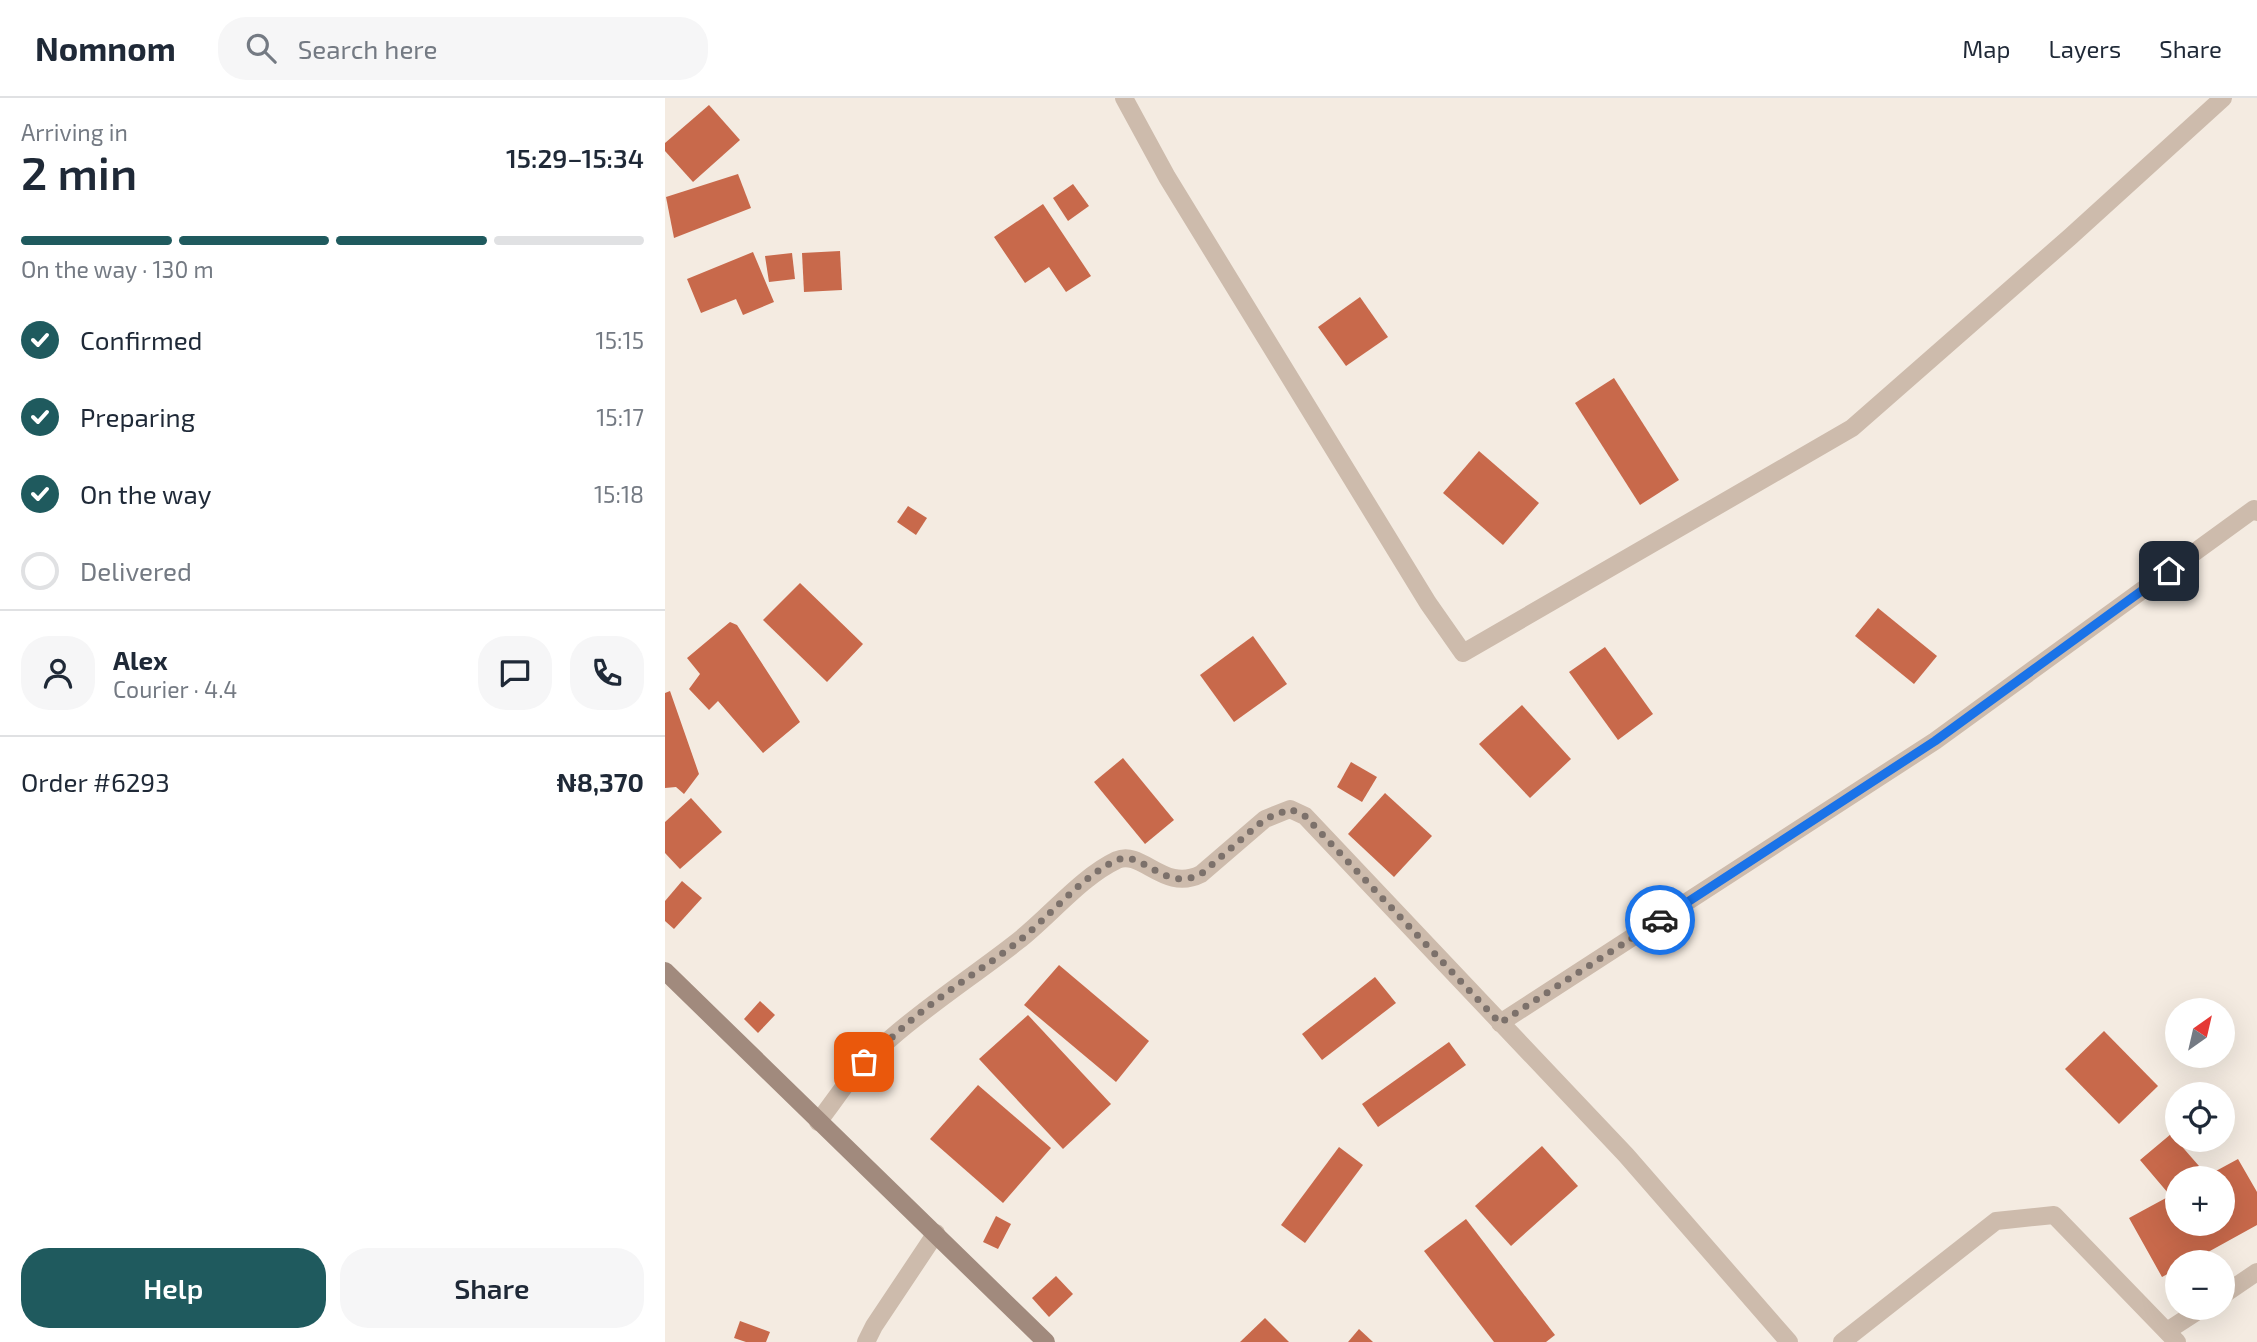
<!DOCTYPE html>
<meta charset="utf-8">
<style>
:root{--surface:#fff;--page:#f6f6f7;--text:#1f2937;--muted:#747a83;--line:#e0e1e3;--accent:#1f5a5e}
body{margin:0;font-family:"Exo 2",sans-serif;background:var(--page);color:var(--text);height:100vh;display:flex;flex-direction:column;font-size:26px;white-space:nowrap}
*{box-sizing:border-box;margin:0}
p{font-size:23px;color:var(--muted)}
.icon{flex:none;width:38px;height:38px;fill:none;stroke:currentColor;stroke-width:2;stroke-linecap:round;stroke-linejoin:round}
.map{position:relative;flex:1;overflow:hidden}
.panel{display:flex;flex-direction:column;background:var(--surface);width:665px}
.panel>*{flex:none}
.needle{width:46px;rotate:34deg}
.controls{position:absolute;left:1500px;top:900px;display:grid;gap:14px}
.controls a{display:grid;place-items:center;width:70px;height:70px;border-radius:50%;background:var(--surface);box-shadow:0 7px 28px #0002;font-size:35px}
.pin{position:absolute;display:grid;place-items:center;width:60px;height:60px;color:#fff;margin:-30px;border-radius:14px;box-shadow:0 4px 10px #0006}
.courier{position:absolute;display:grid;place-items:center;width:70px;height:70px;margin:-35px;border:5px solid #1a73e8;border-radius:50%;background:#fff;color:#222;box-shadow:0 2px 9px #0007}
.overview em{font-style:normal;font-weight:600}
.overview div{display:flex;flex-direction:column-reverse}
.overview{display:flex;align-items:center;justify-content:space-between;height:119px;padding:0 21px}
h1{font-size:46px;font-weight:600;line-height:52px}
.bar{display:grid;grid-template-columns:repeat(4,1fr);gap:10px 7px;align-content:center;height:84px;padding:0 21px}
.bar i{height:9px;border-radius:5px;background:var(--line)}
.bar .on{background:var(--accent)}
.bar p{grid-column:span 4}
.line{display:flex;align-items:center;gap:18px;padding:0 21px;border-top:2px solid var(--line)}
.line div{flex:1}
.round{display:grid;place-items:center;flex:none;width:74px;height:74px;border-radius:28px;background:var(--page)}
ol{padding:0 21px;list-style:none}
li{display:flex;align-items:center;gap:21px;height:77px}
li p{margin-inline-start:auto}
li .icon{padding:7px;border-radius:50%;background:var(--accent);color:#fff;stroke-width:4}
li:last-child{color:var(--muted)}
li i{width:38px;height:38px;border:4px solid var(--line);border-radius:50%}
.cta{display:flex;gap:14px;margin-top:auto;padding:14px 21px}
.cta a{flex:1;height:80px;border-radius:28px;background:var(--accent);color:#fff;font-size:28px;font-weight:600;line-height:80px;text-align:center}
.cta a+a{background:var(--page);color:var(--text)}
header{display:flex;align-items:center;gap:42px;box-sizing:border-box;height:98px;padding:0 35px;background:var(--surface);border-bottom:2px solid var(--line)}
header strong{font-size:33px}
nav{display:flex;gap:38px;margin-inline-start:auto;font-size:24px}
.search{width:490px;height:63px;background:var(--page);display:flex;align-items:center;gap:18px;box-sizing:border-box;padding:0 24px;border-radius:28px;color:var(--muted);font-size:26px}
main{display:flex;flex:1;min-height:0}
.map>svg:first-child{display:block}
.building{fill:#c8694b}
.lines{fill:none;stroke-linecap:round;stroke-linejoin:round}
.street{stroke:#cdbbac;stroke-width:18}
.secondary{stroke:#a18a7d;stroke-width:18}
.done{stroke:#7c716b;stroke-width:7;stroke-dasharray:0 12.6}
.route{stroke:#1a73e8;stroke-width:9}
</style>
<header>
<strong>Nomnom</strong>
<div class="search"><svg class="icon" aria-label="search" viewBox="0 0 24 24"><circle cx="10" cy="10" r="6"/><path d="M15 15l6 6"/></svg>Search here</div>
<nav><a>Map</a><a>Layers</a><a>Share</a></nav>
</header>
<main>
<section class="panel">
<div class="overview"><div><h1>2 min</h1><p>Arriving in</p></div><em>15:29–15:34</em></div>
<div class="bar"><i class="on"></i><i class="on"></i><i class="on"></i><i></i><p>On the way · 130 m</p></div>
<ol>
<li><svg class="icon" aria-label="check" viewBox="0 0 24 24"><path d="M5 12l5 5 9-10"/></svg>Confirmed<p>15:15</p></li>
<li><svg class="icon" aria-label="check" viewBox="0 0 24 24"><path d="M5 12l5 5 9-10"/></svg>Preparing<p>15:17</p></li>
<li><svg class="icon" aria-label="check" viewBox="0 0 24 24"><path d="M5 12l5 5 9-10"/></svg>On the way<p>15:18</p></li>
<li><i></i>Delivered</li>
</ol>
<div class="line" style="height:126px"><a class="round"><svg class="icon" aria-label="person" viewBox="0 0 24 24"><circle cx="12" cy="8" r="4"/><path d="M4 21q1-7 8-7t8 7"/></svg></a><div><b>Alex</b><p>Courier · 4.4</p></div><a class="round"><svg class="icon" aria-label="chat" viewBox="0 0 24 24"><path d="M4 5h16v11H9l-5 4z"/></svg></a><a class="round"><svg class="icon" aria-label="phone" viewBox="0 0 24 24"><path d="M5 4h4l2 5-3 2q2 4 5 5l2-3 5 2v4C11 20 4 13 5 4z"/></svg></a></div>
<div class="line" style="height:91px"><div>Order #6293</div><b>₦8,370</b></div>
<div class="cta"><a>Help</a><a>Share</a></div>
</section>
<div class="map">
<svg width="1592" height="1244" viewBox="0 0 1592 1244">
<rect width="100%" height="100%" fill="#f4ebe1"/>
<g class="building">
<path d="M 44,7 L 75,42 L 28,84 L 0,53 L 0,45 Z"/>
<path d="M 73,76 L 86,110 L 9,140 L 1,99 Z"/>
<path d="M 408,86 L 424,108 L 403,123 L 388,100 Z"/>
<path d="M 378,106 L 426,178 L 401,194 L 384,169 L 360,185 L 329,139 Z"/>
<path d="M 175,153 L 177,192 L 139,194 L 137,155 Z"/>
<path d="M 88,154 L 109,204 L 78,217 L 71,201 L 36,215 L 22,181 Z"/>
<path d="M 127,155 L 130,181 L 104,184 L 100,158 Z"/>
<path d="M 695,199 L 723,239 L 681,268 L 653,229 Z"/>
<path d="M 949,280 L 1014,382 L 975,407 L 910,305 Z"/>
<path d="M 814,353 L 874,405 L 838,447 L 778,395 Z"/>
<path d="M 243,408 L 262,420 L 251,437 L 232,424 Z"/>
<path d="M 135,485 L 198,546 L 162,584 L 98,522 Z"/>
<path d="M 1213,510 L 1272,558 L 1249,586 L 1190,538 Z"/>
<path d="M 65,524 L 72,527 L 135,624 L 98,655 L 53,603 L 44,612 L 24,591 L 35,576 L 22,560 Z"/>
<path d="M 588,538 L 622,586 L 569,624 L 535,577 Z"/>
<path d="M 940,549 L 988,616 L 953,642 L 904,574 Z"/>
<path d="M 5,593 L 34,676 L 19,696 L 11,689 L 0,690 L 0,595 Z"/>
<path d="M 857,607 L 906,661 L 865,700 L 814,646 Z"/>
<path d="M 458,660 L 509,722 L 480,746 L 429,684 Z"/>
<path d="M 686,664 L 712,679 L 697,704 L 672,689 Z"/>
<path d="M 720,695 L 767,738 L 729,779 L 683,736 Z"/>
<path d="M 26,700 L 57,734 L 15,771 L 0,755 L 0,724 Z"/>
<path d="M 17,783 L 37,800 L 9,831 L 0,823 L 0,803 Z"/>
<path d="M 394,867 L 484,943 L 451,984 L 359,907 Z"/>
<path d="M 710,879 L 731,905 L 657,962 L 637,936 Z"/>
<path d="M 95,903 L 110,917 L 93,935 L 79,921 Z"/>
<path d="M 363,917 L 446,1006 L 398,1051 L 314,961 Z"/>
<path d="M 1439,933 L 1493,988 L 1454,1026 L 1400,971 Z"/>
<path d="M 784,944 L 801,967 L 713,1029 L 697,1006 Z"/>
<path d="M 313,987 L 386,1050 L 338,1105 L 265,1041 Z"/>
<path d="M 1506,1036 L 1534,1068 L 1520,1080 L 1512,1080 L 1512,1087 L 1503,1095 L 1475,1062 Z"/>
<path d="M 877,1048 L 913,1088 L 846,1148 L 810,1108 Z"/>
<path d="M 674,1049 L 698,1067 L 640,1145 L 616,1127 Z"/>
<path d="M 1573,1061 L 1592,1094 L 1592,1127 L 1525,1164 L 1512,1164 L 1512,1171 L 1497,1179 L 1464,1120 L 1512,1094 L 1512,1125 L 1558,1125 L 1558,1080 L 1538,1080 Z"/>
<path d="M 331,1118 L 346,1126 L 333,1151 L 318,1144 Z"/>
<path d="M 801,1121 L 890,1237 L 881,1244 L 829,1244 L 759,1153 Z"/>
<path d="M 391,1178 L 408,1196 L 384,1219 L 367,1200 Z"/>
<path d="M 600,1220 L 624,1244 L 575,1244 Z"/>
<path d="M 75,1223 L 105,1234 L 101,1244 L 81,1244 L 69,1240 Z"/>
<path d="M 694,1231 L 708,1244 L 683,1244 Z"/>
</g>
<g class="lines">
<g class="street">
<path d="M 459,0 L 502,79 L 763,505 L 798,555 L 1187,330 L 1405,139 L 1558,0"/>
<path d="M 835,925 L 1270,643 L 1589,411 L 1592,414"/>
<path d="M 153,1024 C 168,1005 182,983 198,965 C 206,956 217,948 226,940 C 266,905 311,876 353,843 C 385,818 416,779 452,762 C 477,751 499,795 536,776 L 600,721 L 625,711 L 640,718 L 961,1057 L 1124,1244"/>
<path d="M 1558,1197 L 1592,1174"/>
<path d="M 1502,1233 L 1539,1209"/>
<path d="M 201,1244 L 209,1228 L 271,1135"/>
<path d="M 1177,1244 L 1331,1123 L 1389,1117 L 1512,1244"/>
</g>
<path class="secondary" d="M 0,873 L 381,1244"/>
</g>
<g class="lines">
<path class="done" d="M 199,964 C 218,948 236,930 255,915 C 287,889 322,868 354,843 C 384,819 418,777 452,762 C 477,751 499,795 536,776 L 600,721 L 625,711 L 640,718 L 835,925 L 995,822"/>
<path class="route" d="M 995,822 L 1270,643 L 1504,473"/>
</g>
</svg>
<div class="controls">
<a><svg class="needle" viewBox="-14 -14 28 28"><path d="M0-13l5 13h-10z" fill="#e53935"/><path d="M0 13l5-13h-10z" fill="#747a83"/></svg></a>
<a><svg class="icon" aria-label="locate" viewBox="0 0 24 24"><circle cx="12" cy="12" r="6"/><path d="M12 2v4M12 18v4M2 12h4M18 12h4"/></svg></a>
<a>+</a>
<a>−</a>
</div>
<div class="pin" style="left:199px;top:964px;background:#ea580c"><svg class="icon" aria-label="bag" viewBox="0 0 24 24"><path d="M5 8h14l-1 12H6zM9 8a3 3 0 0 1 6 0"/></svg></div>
<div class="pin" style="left:1504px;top:473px;background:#1f2937"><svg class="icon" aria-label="home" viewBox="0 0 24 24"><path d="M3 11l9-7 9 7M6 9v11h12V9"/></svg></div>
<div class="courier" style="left:995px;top:822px"><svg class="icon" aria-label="car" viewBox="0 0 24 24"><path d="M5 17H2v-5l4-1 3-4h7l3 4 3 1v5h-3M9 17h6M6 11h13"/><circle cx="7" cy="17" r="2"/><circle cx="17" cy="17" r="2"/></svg></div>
</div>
</main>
